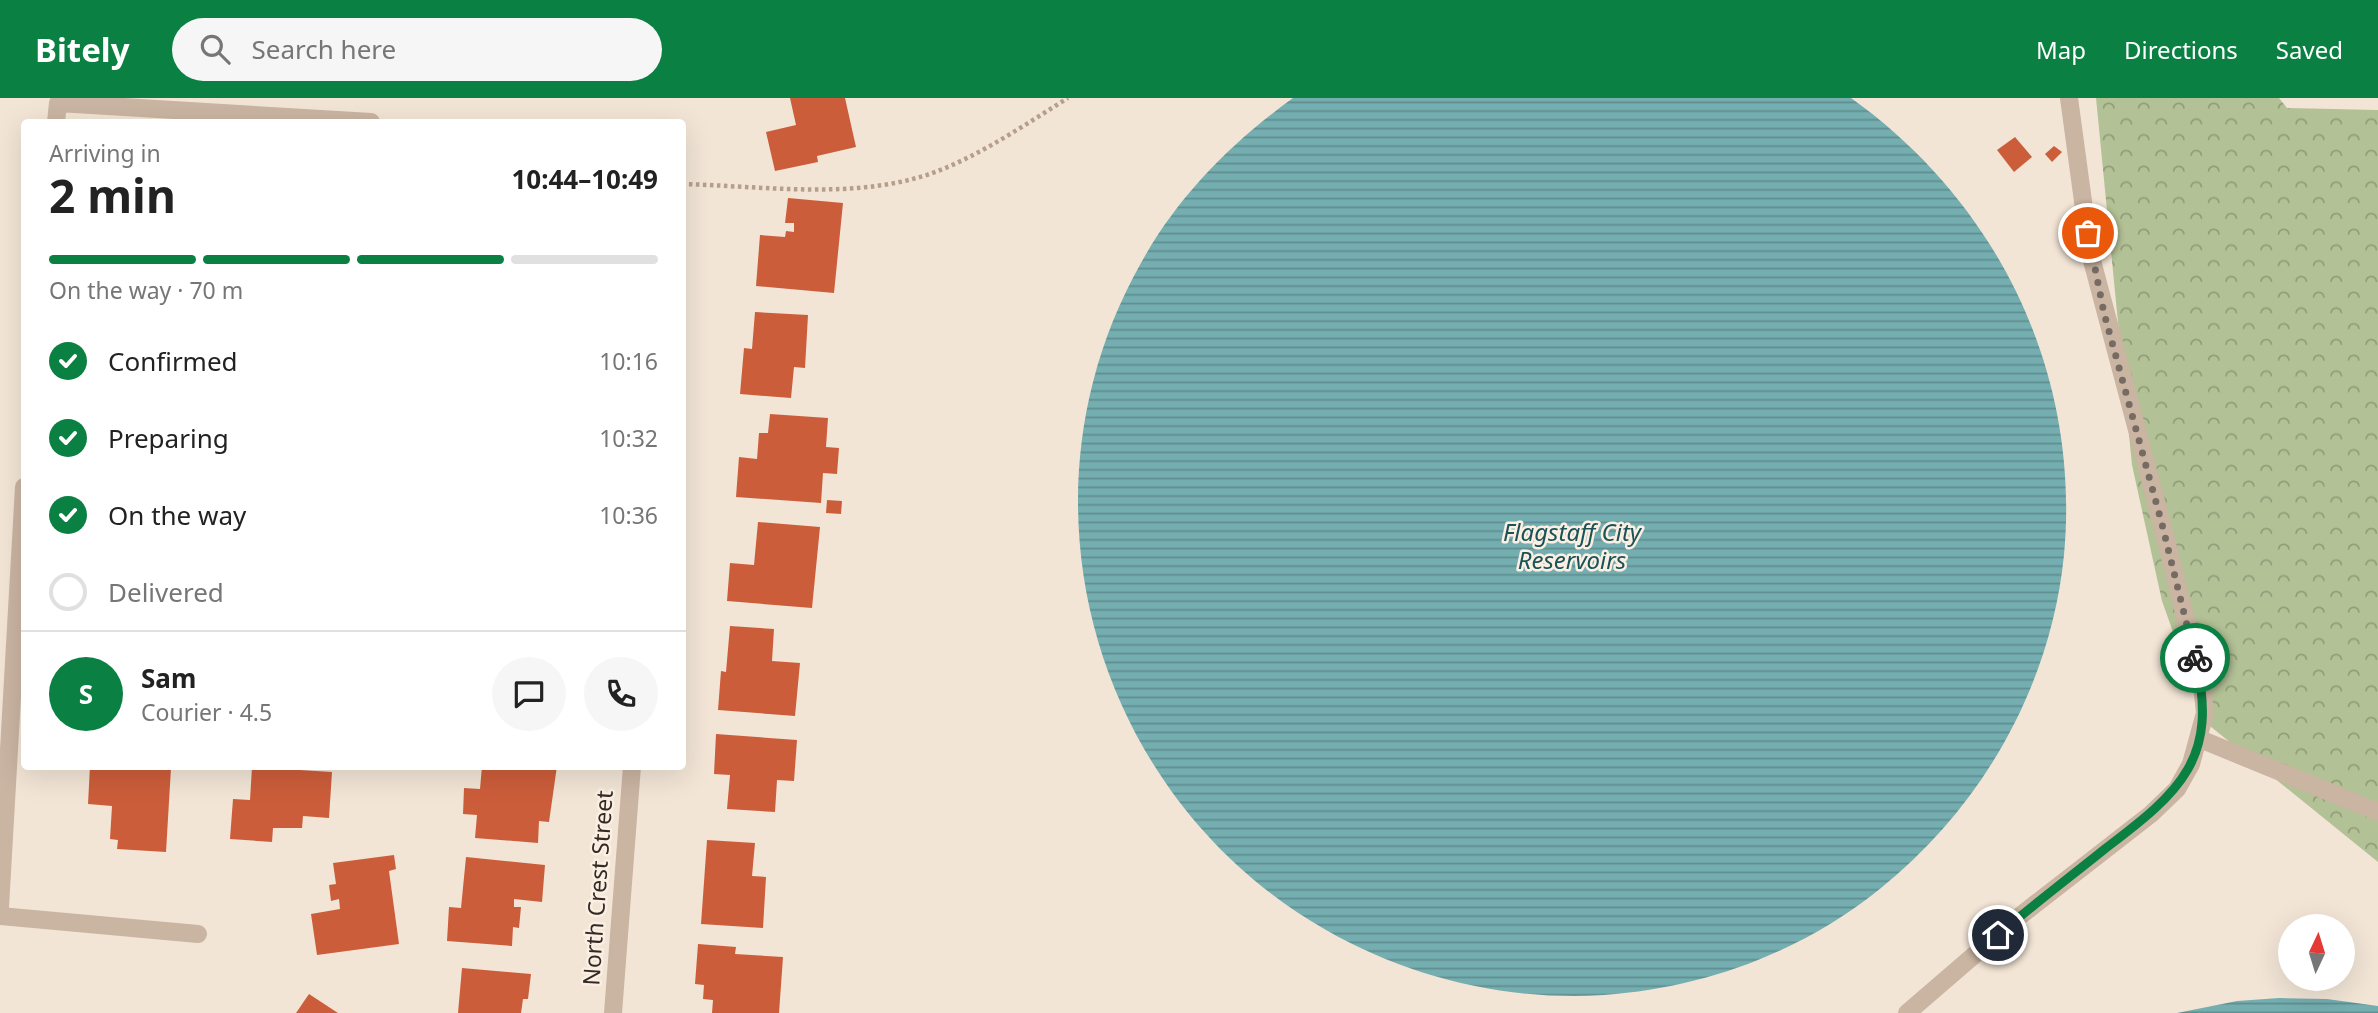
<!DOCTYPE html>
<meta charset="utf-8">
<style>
:root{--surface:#fff;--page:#f6f6f6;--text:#222;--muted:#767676;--line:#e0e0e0;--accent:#0b8043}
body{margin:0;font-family:"Noto Sans",sans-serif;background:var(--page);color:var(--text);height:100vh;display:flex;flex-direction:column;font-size:26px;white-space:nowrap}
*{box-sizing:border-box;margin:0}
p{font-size:23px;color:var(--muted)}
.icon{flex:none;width:38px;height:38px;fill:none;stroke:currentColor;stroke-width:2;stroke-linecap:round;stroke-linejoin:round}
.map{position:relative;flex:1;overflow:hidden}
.side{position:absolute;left:21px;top:21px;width:665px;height:651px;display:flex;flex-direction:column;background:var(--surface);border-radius:7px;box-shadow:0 7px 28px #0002}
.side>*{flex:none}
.needle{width:46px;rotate:4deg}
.fabs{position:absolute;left:2278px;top:816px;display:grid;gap:14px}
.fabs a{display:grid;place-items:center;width:77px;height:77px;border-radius:50%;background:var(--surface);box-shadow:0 7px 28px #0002;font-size:35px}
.pin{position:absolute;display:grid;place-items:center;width:60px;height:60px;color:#fff;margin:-30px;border:4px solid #fff;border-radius:50%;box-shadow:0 2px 7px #0007}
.courier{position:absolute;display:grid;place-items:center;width:70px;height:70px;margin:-35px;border:5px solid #0b8043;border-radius:50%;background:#fff;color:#222;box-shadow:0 2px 9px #0007}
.overview em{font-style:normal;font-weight:700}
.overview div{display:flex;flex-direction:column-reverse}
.overview{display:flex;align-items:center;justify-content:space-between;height:119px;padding:0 28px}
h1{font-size:46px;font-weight:700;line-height:52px}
.bar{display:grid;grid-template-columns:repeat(4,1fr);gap:10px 7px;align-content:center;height:84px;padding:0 28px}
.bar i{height:9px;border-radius:5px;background:var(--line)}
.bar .selected{background:var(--accent)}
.bar p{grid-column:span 4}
.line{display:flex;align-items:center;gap:18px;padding:0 28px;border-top:2px solid var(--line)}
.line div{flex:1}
.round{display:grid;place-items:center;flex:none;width:74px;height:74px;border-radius:37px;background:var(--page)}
ol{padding:0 28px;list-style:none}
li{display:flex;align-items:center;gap:21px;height:77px}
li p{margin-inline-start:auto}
li .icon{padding:7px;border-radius:50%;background:var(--accent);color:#fff;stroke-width:4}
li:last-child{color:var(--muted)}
li i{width:38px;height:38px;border:4px solid var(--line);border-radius:50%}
header{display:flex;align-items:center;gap:42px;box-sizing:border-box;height:98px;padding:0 35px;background:var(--accent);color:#fff}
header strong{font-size:33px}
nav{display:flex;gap:38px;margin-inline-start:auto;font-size:24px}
.search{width:490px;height:63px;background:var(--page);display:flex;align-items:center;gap:18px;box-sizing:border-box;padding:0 24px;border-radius:38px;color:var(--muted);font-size:26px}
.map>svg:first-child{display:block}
.forest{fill:url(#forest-crowns)}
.water{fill:url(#water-rules)}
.building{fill:#cc5d3a}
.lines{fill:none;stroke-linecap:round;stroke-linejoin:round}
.path{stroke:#b69e8c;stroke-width:4.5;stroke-dasharray:3.5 3.5;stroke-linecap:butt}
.lane{stroke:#cab4a2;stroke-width:18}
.street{stroke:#cab4a2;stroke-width:18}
.done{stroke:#766b63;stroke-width:7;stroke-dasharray:0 12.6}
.route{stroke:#0b8043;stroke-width:9}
.labels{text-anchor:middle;stroke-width:5;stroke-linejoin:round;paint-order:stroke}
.street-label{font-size:23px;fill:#342a25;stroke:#faefe2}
.water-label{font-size:24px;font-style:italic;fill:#195357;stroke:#faefe2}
</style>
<header>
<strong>Bitely</strong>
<div class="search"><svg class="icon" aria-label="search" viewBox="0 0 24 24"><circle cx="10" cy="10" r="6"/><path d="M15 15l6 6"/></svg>Search here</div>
<nav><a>Map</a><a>Directions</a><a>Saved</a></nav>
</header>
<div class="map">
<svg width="2378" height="915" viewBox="0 0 2378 915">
<defs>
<pattern id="forest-crowns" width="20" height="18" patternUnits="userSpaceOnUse" patternTransform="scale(1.75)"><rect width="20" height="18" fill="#b3c196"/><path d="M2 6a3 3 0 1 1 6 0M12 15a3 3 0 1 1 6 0" fill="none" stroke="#929d7a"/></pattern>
<pattern id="water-rules" width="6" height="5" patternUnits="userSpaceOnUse" patternTransform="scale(1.75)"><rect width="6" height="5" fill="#74aeb0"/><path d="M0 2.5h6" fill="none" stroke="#608e8f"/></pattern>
</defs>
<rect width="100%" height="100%" fill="#f2e5d6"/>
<path class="forest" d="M 2096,0 L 2279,0 L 2287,10 L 2378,12 L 2378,764 L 2205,624 L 2162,503 L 2132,367 Z"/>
<g class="water">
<path d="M 1293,0 L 1851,0 C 1998,105 2081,275 2064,457 C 2051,587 1983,708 1881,790 C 1802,854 1705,890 1604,897 C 1507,903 1410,880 1326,832 C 1093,699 1008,400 1141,165 C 1178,98 1231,45 1293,0 Z"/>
<path d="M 2279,900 L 2327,901 L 2378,908 L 2378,915 L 2177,915 L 2237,903 Z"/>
</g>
<g class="building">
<path d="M 790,0 L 845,0 L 856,49 L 817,58 L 818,64 L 775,73 L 766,34 L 796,27 Z"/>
<path d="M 2015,39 L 2032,59 L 2014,74 L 1997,52 Z"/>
<path d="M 2054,48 L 2062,54 L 2052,64 L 2045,56 Z"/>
<path d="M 788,100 L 843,105 L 834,195 L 756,188 L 760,137 L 785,139 L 786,133 L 794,134 L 794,125 L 785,125 Z"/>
<path d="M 755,214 L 808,217 L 805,270 L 794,269 L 791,300 L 740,296 L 744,250 L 752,251 Z"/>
<path d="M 770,316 L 828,320 L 826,349 L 839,350 L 837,376 L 823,375 L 821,405 L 736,399 L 739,359 L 757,361 L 759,335 L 768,335 Z"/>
<path d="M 827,402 L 842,403 L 841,416 L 826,415 Z"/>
<path d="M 758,424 L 820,429 L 812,510 L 727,503 L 730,465 L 754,467 Z"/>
<path d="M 730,528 L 774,531 L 772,563 L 800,565 L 795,618 L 718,612 L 721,573 L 726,574 Z"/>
<path d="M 716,636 L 797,642 L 794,683 L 777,682 L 775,714 L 727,711 L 730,677 L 714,676 Z"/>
<path d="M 90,668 L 171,670 L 166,754 L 117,751 L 118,742 L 110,741 L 112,708 L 88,706 Z"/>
<path d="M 482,668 L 557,668 L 549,724 L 539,723 L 538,745 L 475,740 L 477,717 L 463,716 L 464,690 L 480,691 Z"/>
<path d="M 252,669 L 332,674 L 329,720 L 303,718 L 302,730 L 273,730 L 272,744 L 230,741 L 233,701 L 250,702 Z"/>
<path d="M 707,742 L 755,745 L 752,778 L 766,779 L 763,830 L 701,826 Z"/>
<path d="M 394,757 L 396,771 L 389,773 L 399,846 L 317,857 L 311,816 L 340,811 L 339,801 L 331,803 L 329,787 L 336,786 L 333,765 Z"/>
<path d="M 466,759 L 545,767 L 542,804 L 514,801 L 514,809 L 521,809 L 519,830 L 513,829 L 512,848 L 447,843 L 449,809 L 461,810 Z"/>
<path d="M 698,846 L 736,849 L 735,856 L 783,859 L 779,915 L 712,915 L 713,902 L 703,901 L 704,887 L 695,886 Z"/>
<path d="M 462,870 L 531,876 L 528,901 L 523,901 L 521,915 L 458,915 Z"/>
<path d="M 309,896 L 338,915 L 296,915 Z"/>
</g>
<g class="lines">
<path class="path" d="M 682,86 C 765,88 859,103 938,73 C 984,55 1026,26 1068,0"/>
<g class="lane">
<path d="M 2200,641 L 2378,714"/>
<path d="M 1907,915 L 2016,821 L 2151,716 L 2177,691 L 2191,666 L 2205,615 L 2202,587 L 2162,426 L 2090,155 L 2069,0"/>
</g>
<g class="street">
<path d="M 56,24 L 58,5 L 371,24"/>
<path d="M 0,809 L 24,389"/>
<path d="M 0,818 L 198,836"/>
<path d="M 613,915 L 632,668"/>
</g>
</g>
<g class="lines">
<path class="done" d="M 2088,135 L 2104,215 L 2162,426 L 2195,560"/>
<path class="route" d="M 1998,837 C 2033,807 2070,779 2106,750 C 2180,694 2220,660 2195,560"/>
</g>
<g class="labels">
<g class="street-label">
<text transform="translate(598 790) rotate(-86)" y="8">North Crest Street</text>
</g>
<g class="water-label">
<text x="1572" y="443">Flagstaff City<tspan x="1572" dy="28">Reservoirs</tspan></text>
</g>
</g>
</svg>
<div class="fabs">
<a><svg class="needle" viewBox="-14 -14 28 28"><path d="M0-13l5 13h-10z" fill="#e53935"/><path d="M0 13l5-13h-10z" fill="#767676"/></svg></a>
</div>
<div class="pin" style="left:2088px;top:135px;background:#ea580c"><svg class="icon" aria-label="bag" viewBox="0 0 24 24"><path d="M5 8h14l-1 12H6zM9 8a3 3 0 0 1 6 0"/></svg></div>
<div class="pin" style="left:1998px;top:837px;background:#1f2937"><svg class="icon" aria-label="home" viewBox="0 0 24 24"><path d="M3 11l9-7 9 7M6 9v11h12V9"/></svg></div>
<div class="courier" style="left:2195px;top:560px"><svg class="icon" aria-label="bike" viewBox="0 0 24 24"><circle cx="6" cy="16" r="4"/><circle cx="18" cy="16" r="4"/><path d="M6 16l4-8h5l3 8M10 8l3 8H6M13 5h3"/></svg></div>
<section class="side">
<div class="overview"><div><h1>2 min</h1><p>Arriving in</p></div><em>10:44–10:49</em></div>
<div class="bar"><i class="selected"></i><i class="selected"></i><i class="selected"></i><i></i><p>On the way · 70 m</p></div>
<ol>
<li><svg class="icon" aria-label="check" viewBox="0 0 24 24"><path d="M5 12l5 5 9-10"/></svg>Confirmed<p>10:16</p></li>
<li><svg class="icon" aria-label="check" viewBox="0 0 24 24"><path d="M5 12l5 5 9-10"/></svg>Preparing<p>10:32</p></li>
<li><svg class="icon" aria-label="check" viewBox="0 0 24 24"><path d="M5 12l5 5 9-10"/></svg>On the way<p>10:36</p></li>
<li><i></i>Delivered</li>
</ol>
<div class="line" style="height:126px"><b class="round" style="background:var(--accent);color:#fff">S</b><div><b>Sam</b><p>Courier · 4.5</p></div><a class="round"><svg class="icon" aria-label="chat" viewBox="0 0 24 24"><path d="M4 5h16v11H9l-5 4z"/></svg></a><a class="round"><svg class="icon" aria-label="phone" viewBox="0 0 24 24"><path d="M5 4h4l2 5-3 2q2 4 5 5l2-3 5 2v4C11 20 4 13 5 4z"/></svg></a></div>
</section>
</div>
